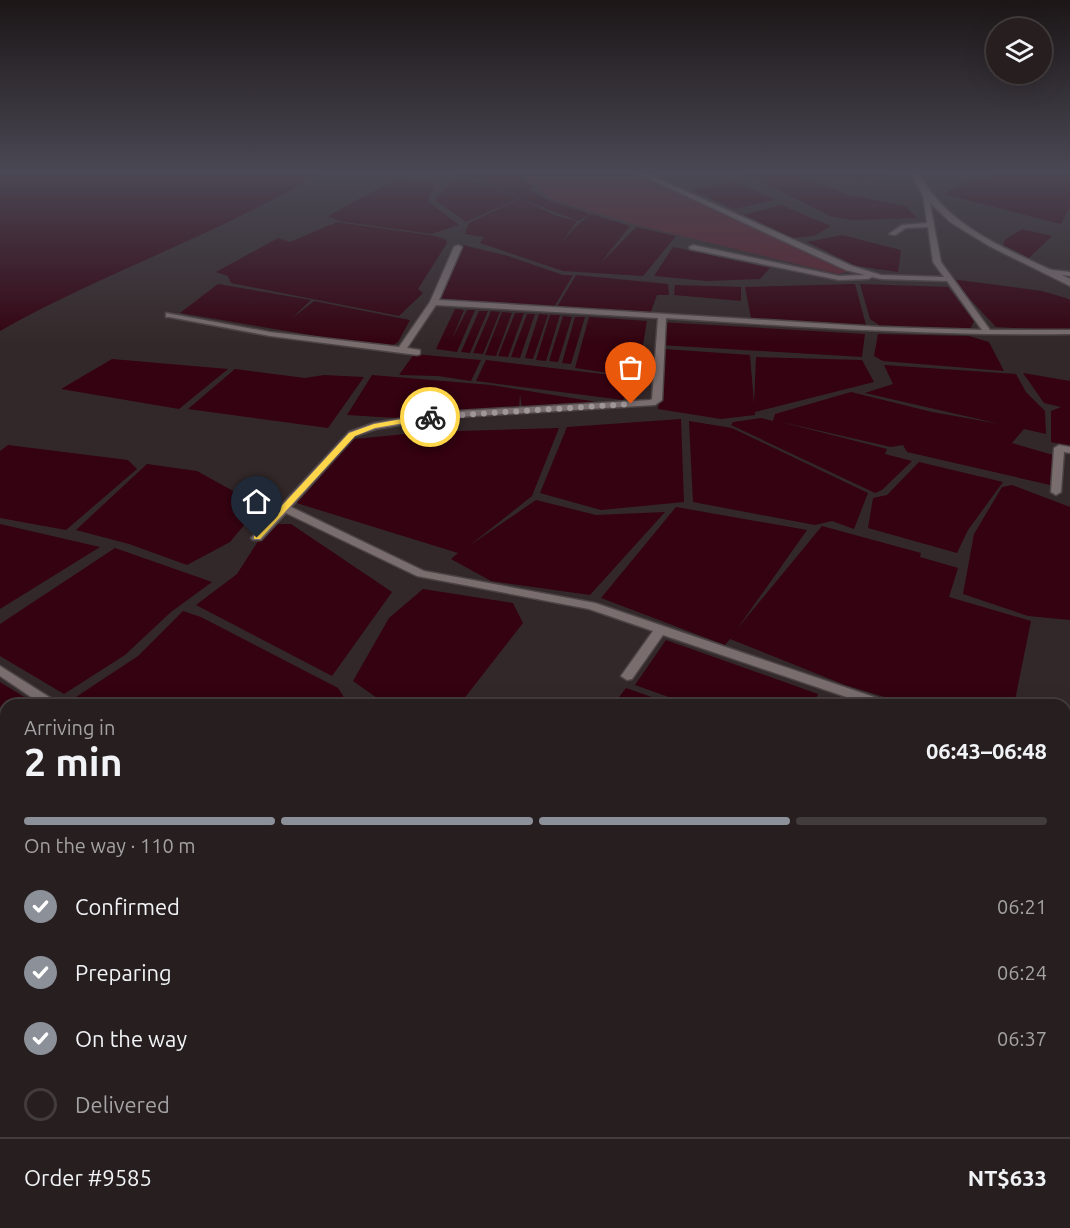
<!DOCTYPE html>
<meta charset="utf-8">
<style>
:root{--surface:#261e1f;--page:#2e2728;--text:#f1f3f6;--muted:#a4a2a4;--line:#423c3d;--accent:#8c9099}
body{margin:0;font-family:Ubuntu,sans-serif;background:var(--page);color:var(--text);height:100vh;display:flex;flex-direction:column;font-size:22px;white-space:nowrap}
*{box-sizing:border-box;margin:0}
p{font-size:20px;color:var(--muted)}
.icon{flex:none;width:33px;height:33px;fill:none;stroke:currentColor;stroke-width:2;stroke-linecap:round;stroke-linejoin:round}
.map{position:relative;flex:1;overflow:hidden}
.panel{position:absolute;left:0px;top:699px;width:1071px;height:530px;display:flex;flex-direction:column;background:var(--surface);border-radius:18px 18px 0 0;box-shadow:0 6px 24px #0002,0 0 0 2px var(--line)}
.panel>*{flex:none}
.fabs{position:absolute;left:986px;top:18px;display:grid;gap:12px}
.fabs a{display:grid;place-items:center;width:66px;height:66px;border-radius:50%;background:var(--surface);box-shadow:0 6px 24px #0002,0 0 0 2px var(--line);font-size:30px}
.pin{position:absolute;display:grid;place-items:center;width:51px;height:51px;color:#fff;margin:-62px -26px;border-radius:50% 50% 50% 0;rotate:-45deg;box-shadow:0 0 6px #0007}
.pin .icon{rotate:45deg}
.courier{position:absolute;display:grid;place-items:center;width:60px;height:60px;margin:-30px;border:4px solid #ffd54a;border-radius:50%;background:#fff;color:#222;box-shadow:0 2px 8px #0007}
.headline em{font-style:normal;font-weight:700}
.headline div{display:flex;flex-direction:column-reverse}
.headline{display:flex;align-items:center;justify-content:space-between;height:102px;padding:0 24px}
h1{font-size:39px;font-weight:700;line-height:45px}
.bar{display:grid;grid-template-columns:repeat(4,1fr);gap:9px 6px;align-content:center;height:72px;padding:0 24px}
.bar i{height:8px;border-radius:4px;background:var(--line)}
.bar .on{background:var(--accent)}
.bar p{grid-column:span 4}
.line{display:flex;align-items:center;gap:15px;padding:0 24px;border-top:2px solid var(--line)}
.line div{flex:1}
ol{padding:0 24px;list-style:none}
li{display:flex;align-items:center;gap:18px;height:66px}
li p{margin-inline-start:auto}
li .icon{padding:6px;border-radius:50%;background:var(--accent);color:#fff;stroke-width:4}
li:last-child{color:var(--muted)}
li i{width:33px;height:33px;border:3px solid var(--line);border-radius:50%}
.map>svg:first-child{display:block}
.green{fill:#5b1f2b}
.water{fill:#340210}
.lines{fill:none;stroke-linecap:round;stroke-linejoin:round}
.lane-casing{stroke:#4c4344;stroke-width:3}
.secondary-casing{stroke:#4c4344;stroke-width:3}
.lane{fill:#796d6e;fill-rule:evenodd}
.secondary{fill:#796d6e;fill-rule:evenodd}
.route{fill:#ffd54a}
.done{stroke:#9f9698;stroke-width:6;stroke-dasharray:0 10.8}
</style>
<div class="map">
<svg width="1070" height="1228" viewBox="0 0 1070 1228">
<rect width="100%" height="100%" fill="#332829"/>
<path class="green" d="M 520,173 L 631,173 L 850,271 L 838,274 L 633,224 L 550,199 Z"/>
<g class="water">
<path d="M 0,173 L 320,173 C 218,235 104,272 0,331 Z"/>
<path d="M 457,173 L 515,173 L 534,187 L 529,189 L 550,201 L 590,214 L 578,221 L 522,199 L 554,215 L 577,221 L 561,244 L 576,226 L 591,214 L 630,226 L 599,265 L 636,227 L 676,236 L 643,276 L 563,271 L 480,243 L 484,237 L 465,234 L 469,223 L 521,198 L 481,181 L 479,178 Z"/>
<path d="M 744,173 L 786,173 L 820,183 L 849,195 L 905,206 L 917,218 L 853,220 L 830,216 Z"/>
<path d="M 801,173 L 873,173 L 881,175 L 862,182 Z"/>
<path d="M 1022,174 L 1070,174 L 1070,207 L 1061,224 L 944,194 L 972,178 Z"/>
<path d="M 465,179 L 483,183 L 519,198 L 466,222 L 435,200 L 452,180 Z"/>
<path d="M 394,180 L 436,182 L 428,201 L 459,225 L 431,234 L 339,221 L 328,216 Z"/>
<path d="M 735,181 L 775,200 L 734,209 L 691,190 Z"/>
<path d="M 781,205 L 831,226 L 814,236 L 792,238 L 744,215 Z"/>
<path d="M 337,222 L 436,236 L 446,240 L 447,243 L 418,289 L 423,293 L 399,316 L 231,283 L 228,276 L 216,272 L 278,238 L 290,242 Z"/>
<path d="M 1022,229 L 1052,236 L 1029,258 L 1003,245 L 1005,240 Z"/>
<path d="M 842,235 L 901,250 L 898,272 L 856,266 L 807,242 Z"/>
<path d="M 463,245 L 508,256 L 563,275 L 573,275 L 554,307 L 431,298 Z"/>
<path d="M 673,247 L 770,268 L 760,279 L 707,281 L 654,276 Z"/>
<path d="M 576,275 L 668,284 L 669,295 L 657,295 L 650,314 L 557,307 Z"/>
<path d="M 951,279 L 1042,291 L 1066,298 L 1070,300 L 1070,331 L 996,327 Z"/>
<path d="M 218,284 L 311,300 L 291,319 L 314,301 L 410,320 L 398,342 L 388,348 L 180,313 Z"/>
<path d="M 855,284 L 866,325 L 751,318 L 745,287 Z"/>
<path d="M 860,284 L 948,287 L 974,321 L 970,330 L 879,325 L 870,319 Z"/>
<path d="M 675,285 L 741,287 L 741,301 L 674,295 Z"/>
<path d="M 455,309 L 464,310 L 452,339 L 467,310 L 475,310 L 457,352 L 436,349 Z"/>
<path d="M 479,311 L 488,311 L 470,353 L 461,352 Z"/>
<path d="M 491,311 L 500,312 L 483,354 L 473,353 Z"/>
<path d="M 502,312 L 512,313 L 496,356 L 485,355 Z"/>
<path d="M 515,313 L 524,313 L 508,357 L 498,356 Z"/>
<path d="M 527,314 L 535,314 L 520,358 L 511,357 Z"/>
<path d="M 539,314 L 548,315 L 533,359 L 525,358 Z"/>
<path d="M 550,315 L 560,315 L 546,361 L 536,360 Z"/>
<path d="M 563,316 L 572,317 L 558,362 L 549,361 Z"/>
<path d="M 575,317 L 585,317 L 571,364 L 562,363 Z"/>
<path d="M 589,317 L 647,321 L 638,374 L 635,377 L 575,368 Z"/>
<path d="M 661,322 L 865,334 L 862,357 L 660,345 Z"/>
<path d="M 878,334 L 969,336 L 989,342 L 1004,371 L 883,361 L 874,356 Z"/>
<path d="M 664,349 L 750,355 L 754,404 L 756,357 L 862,360 L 874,382 L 755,412 L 755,415 L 721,419 L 658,409 Z"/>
<path d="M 414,354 L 481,360 L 471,381 L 438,376 L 399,375 Z"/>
<path d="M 112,359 L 228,369 L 179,409 L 61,389 Z"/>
<path d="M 486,360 L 611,375 L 631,388 L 623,400 L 476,381 Z"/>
<path d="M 884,365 L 1016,374 L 1026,392 L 1045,411 L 1046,434 L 1024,429 L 1012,443 L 1053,455 L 1050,485 L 907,452 L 903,445 L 891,447 L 777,421 L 887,449 L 885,454 L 912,461 L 882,490 L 875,493 L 731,425 L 733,422 L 761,418 L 773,421 L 775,414 L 851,392 L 932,412 L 1000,424 L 865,393 L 893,384 Z"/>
<path d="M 235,369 L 305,378 L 324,375 L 364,377 L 328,428 L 188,409 Z"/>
<path d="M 1023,373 L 1070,381 L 1070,446 L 1051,442 L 1051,411 L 1061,407 L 1044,403 Z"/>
<path d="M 372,375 L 491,385 L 603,403 L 522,408 L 520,394 L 519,408 L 413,419 L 347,415 Z"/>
<path d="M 681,419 L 684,502 L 601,510 L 540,493 L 567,427 Z"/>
<path d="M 689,421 L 732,428 L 868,493 L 854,529 L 832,521 L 815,525 L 693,502 Z"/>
<path d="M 559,428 L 532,496 L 469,546 L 536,500 L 596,515 L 665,512 L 590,595 L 491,581 L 451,559 L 458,553 L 290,501 L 318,470 L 354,439 L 426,432 Z"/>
<path d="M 8,445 L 128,460 L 137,469 L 66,530 L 0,518 L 0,451 Z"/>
<path d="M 919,462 L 1003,482 L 968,530 L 957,553 L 868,528 L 873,498 L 887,495 Z"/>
<path d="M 147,464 L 197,471 L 260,506 L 230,542 L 187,565 L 129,544 L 76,530 Z"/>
<path d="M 1012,485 L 1070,507 L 1070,620 L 1028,616 L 963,594 L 974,534 L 1002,487 Z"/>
<path d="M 676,507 L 807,530 L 737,629 L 822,526 L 921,553 L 920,557 L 958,568 L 949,597 L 1031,621 L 1014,705 L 911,705 L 845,685 L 730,639 L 725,645 L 601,598 Z"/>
<path d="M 0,524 L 100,547 L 0,609 Z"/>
<path d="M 269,524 L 291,524 L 392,592 L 332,676 L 196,605 L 237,574 Z"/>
<path d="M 115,548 L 212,582 L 171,612 L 125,655 L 64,694 L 0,656 L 0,624 Z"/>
<path d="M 423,589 L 513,603 L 523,623 L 459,705 L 387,705 L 353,681 L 389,618 Z"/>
<path d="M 183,611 L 201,617 L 338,688 L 349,705 L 82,705 L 73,699 L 138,656 Z"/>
<path d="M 666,640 L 818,694 L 813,705 L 691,705 L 635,685 Z"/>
<path d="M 0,682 L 37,705 L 6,705 L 6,760 L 0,765 Z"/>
<path d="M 626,688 L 674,705 L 613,705 Z"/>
<path d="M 1065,762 L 1070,763 L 1070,874 L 1065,872 Z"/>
<path d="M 6,771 L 6,911 L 0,914 L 0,776 Z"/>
<path d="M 1065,875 L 1070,877 L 1070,1022 L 1065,1020 Z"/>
<path d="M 6,920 L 6,1135 L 0,1143 L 0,924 Z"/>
<path d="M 1065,1033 L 1070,1035 L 1070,1223 L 1065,1220 Z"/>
<path d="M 6,1166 L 6,1222 L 154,1223 L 149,1228 L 0,1228 L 0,1175 Z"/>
<path d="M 160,1222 L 362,1222 L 366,1225 L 364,1228 L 156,1228 Z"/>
<path d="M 565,1222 L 806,1222 L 806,1223 L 804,1228 L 561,1228 Z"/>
<path d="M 824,1222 L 1057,1222 L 1065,1228 L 822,1228 Z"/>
</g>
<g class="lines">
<g class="lane-casing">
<g id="lane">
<path d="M 637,173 L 645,173 L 852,266 L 881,275 L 944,277 L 933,262 L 928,227 L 906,228 L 895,235 L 889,234 L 902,225 L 927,223 L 923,194 L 928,193 L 941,262 L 990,330 L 1070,330 L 1070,334 C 935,336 801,327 666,318 L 662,400 L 655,405 L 442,418 L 376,429 L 355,436 L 291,507 L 424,571 L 595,603 L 889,702 L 891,705 L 870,705 L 663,635 L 632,679 L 627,680 L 621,676 L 653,631 L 589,609 L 417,576 L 286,513 L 261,540 L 253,540 L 251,538 L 349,432 L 374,423 L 442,412 L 650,400 L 652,399 L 658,318 L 436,305 L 407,348 L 420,350 L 420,354 L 417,355 L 270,336 L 169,317 L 166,317 L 166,313 L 270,332 L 399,347 L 430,302 L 454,247 L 458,245 L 462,247 L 439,300 L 880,327 L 982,330 L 947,281 L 881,279 L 872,277 L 868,279 L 839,280 L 690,249 L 689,247 L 693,245 L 839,276 L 865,275 L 846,270 Z"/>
<path d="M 1044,269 L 1070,272 L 1070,276 L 1044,273 Z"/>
<path d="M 1059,445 L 1070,447 L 1070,453 L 1064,452 L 1061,492 L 1056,495 L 1051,492 L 1054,448 Z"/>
<path d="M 0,666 L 57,702 L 59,705 L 43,705 L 0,676 Z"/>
<path d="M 1065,747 L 1070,748 L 1070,758 L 1065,757 Z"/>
<path d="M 6,922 L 6,938 L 0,940 L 0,924 Z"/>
<path d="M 0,1163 L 6,1166 L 6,1207 L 0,1210 Z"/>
</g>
</g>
<g class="secondary-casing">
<path id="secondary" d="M 911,173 L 919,173 C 948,230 1015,252 1070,279 L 1070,286 L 989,246 L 950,222 L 923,196 Z"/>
</g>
<use href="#lane" class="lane"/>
<use href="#secondary" class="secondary"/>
</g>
<linearGradient id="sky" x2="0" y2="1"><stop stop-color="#1c1617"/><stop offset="0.5" stop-color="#4a4854"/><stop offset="1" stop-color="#4a4854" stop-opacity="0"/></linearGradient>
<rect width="1070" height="345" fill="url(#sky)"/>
<path class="route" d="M 430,414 L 433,415 L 433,418 L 375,428 L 355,436 L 260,539 L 254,539 L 254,536 L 349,433 L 374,424 Z"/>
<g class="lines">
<path class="done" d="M 430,417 L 631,404"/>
</g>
</svg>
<div class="fabs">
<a><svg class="icon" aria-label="layers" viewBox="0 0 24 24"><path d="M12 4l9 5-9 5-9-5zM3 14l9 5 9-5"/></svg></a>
</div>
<div class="pin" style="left:631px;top:404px;background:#ea580c"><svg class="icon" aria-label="bag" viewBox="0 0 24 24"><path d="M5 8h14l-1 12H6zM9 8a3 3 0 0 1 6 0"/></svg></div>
<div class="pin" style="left:257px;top:538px;background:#1f2937"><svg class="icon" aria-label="home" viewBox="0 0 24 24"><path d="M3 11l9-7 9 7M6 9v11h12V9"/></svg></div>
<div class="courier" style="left:430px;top:417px"><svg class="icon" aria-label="bike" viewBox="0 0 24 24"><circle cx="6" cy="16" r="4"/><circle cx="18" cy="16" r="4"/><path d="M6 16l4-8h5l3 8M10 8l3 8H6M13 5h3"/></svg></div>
<section class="panel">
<div class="headline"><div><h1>2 min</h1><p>Arriving in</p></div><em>06:43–06:48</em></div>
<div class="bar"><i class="on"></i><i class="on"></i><i class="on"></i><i></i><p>On the way · 110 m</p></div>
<ol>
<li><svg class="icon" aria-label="check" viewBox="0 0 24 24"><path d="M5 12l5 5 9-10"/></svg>Confirmed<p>06:21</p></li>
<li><svg class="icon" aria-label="check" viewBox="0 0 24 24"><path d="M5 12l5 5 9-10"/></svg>Preparing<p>06:24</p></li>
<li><svg class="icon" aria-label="check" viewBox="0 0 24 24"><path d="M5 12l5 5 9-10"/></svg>On the way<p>06:37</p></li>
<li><i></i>Delivered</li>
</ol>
<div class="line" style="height:78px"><div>Order #9585</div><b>NT$633</b></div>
</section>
</div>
